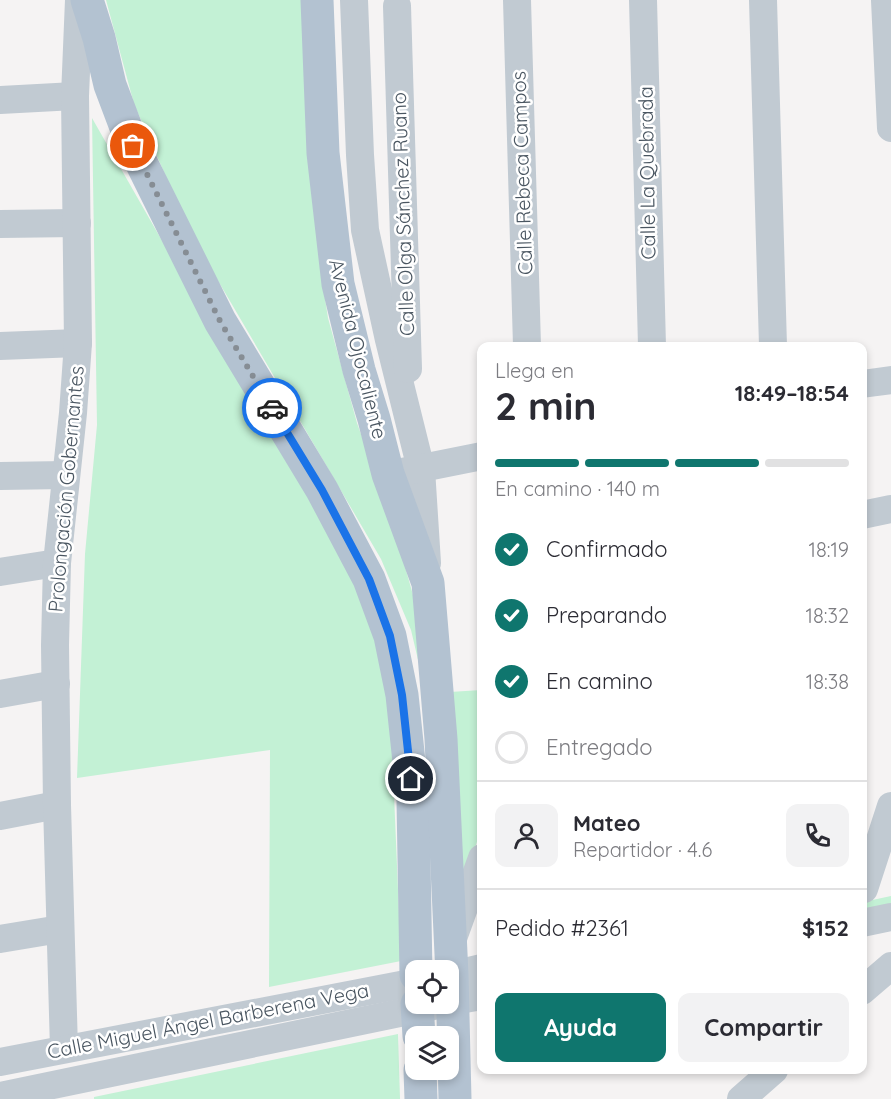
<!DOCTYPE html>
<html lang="es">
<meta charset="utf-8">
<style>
:root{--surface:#fff;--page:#f2f2f3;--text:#2b2b33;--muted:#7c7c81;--line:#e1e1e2;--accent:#0f766e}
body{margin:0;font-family:Quicksand,sans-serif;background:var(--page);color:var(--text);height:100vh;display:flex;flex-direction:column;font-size:22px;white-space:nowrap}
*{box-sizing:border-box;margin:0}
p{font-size:20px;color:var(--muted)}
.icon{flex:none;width:33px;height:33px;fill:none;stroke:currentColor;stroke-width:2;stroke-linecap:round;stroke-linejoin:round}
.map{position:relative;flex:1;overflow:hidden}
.side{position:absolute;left:477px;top:342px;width:390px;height:732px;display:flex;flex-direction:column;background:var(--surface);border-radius:12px;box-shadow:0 3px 9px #0003}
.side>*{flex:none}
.tools{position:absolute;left:405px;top:960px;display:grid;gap:12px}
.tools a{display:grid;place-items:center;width:54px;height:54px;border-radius:12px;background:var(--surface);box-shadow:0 3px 9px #0003;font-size:30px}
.pin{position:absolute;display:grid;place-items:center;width:51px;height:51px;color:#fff;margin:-26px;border:3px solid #fff;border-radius:50%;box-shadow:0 2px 6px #0007}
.courier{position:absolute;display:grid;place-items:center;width:60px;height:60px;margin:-30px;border:4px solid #1a73e8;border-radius:50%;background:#fff;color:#222;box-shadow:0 2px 8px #0007}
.head em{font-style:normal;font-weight:800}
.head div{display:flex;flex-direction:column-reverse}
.head{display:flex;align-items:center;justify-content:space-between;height:102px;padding:0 18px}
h1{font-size:39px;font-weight:800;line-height:45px}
.bar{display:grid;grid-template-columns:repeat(4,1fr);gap:9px 6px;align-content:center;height:72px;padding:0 18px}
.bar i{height:8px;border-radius:4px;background:var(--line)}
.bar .on{background:var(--accent)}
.bar p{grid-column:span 4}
.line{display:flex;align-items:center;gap:15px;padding:0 18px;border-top:2px solid var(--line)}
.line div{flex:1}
.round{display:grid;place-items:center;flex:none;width:63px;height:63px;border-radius:12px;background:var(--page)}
ol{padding:0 18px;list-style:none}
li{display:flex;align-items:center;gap:18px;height:66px}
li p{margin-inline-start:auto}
li .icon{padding:6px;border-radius:50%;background:var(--accent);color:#fff;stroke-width:4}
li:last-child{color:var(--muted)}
li i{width:33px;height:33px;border:3px solid var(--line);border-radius:50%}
.button{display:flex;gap:12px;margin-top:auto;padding:12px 18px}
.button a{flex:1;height:69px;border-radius:12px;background:var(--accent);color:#fff;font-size:24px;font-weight:800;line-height:69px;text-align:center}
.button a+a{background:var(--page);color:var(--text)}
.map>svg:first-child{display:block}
.green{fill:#c3f1d5}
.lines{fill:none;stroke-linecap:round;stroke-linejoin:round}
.minor{stroke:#c1cad2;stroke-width:28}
.major{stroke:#b3c2d1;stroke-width:33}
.done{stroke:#868d94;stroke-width:6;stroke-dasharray:0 10.8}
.route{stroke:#1a73e8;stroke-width:8}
.labels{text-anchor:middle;stroke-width:5;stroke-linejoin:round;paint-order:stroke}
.street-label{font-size:20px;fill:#4a5661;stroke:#fff}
</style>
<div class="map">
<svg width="891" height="1099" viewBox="0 0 891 1099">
<rect width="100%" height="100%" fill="#f5f3f3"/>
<g class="green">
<path d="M 106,0 L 303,0 L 320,266 L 328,318 L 357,423 L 392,521 L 421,623 L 427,698 L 411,630 L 381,559 L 193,238 L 134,104 Z"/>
<path d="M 92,118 L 347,565 L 389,675 L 401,961 L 269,987 L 270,750 L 77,778 L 85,554 L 97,425 Z"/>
<path d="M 481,690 L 481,829 L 460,895 L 450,692 Z"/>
<path d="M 891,896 L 891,908 L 863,913 L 863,902 Z"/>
<path d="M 398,1034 L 400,1099 L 94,1099 L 94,1097 Z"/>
</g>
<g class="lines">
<g class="minor">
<path d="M 354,0 L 360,155 L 365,230 L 389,340 L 421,469 L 427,563"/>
<path d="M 517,0 L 527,346"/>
<path d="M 643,0 L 652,346"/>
<path d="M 763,0 L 773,346"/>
<path d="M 885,0 L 891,128"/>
<path d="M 397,6 L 408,369"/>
<path d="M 0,100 L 75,96"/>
<path d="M 0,224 L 77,223"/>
<path d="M 0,346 L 78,343"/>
<path d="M 862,384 L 891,380"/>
<path d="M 402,472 L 482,456"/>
<path d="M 0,476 L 66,475"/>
<path d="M 862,515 L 891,509"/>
<path d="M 0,572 L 57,563"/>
<path d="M 0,694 L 56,684"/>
<path d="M 0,816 L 57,805"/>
<path d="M 864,889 L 891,806"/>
<path d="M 862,923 L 891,917"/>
<path d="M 0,939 L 60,929"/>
<path d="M 452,941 L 482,858"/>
<path d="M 448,976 L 482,968"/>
<path d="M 862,991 L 891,966"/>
<path d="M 448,1002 L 482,996"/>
<path d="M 64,1049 L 57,805 L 55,645 L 57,563 L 73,413 L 78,343 L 75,96 L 79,0"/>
<path d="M 0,1062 L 416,982"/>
<path d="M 0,1096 L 443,1004"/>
<path d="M 741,1099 L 774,1070"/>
</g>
<g class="major">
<path d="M 87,0 L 99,38 L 110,85 L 133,146 L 220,321 L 322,490 L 369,579 L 390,636 L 402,695 L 413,800 L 416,975"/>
<path d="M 317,0 L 323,153 L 338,284 L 359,370 L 374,419 L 388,474 L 428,583 L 441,739 L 452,975 L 455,1099"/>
<path d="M 417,1004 L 419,1036"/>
<path d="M 420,1070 L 421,1099"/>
</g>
</g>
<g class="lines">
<path class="done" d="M 133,146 L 220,321 L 272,408"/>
<path class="route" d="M 272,408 L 322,490 L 369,579 L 390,636 L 402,695 L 411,779"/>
</g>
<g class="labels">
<g class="street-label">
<text transform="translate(522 173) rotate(-92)" y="7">Calle Rebeca Campos</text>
<text transform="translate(647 173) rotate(-91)" y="7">Calle La Quebrada</text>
<text transform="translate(403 214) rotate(-92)" y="7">Calle Olga Sánchez Ruano</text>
<text transform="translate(358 349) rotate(76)" y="7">Avenida Ojocaliente</text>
<text transform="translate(66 489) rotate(-85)" y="7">Prolongación Gobernantes</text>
<text transform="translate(208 1021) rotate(-11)" y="7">Calle Miguel Ángel Barberena Vega</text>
</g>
</g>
</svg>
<div class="tools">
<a><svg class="icon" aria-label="locate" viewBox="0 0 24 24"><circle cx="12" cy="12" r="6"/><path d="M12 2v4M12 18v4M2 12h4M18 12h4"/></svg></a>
<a><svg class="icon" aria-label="layers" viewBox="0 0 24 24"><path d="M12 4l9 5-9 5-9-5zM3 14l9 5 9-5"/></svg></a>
</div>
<div class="pin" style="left:133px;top:146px;background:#ea580c"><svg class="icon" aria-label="bag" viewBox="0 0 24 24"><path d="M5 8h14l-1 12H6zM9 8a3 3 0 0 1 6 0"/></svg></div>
<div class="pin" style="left:411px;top:779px;background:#1f2937"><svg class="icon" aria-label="home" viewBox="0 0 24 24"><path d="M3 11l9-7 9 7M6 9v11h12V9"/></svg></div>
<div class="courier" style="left:272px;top:408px"><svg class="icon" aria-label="car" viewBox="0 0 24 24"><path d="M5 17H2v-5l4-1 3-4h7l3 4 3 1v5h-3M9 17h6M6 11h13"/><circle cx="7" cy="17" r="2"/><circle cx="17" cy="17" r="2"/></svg></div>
<section class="side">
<div class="head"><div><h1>2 min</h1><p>Llega en</p></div><em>18:49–18:54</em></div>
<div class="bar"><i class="on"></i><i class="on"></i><i class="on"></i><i></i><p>En camino · 140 m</p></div>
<ol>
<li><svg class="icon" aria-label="check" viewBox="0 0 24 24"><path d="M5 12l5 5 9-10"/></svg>Confirmado<p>18:19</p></li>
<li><svg class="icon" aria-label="check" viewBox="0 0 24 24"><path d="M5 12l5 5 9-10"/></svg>Preparando<p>18:32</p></li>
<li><svg class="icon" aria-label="check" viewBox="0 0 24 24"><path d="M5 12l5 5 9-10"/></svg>En camino<p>18:38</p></li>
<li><i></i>Entregado</li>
</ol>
<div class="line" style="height:108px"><a class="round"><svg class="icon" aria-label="person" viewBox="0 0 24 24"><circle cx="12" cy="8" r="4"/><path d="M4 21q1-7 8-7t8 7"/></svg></a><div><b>Mateo</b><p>Repartidor · 4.6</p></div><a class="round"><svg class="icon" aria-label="phone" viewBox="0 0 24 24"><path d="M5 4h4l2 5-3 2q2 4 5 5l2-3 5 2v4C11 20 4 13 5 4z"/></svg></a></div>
<div class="line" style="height:78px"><div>Pedido #2361</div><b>$152</b></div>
<div class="button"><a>Ayuda</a><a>Compartir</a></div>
</section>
</div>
